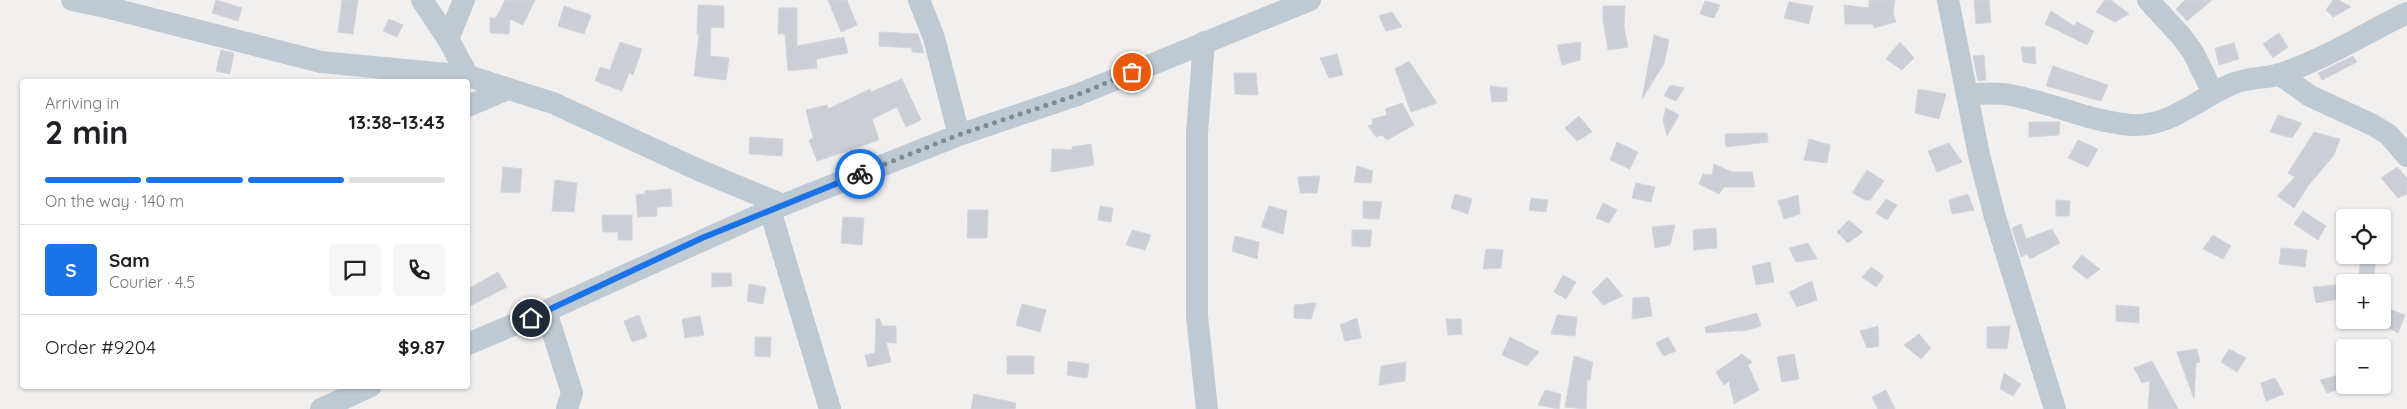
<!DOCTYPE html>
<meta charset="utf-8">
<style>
:root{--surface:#fff;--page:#f6f6f6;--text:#202124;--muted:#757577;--line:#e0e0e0;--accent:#1a73e8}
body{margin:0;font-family:Quicksand,sans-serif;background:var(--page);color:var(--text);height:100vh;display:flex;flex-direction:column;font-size:19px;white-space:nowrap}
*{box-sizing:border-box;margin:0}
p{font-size:16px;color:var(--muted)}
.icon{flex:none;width:28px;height:28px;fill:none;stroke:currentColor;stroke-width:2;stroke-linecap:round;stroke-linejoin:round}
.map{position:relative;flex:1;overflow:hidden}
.side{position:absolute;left:20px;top:79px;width:450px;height:310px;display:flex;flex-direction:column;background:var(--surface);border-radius:5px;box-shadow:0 1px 4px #0004}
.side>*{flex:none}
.buttons{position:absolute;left:2336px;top:209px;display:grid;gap:10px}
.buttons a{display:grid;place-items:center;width:55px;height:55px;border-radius:5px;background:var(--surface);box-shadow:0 1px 4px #0004;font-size:25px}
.pin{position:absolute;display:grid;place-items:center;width:42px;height:42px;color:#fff;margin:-21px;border:2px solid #fff;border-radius:50%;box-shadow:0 1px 5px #0007}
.courier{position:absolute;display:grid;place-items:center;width:50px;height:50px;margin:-25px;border:4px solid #1a73e8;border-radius:50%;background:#fff;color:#222;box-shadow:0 1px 6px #0007}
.head em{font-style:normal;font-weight:700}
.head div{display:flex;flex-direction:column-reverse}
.head{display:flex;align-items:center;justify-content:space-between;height:85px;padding:0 25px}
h1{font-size:32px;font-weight:700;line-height:38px}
.bar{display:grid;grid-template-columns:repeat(4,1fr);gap:8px 5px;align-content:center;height:60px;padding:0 25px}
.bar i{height:6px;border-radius:4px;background:var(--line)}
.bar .current{background:var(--accent)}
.bar p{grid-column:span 4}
.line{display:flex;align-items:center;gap:12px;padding:0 25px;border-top:1px solid var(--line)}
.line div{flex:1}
.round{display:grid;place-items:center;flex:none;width:52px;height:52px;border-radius:5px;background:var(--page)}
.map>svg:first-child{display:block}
.building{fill:#cbced4;stroke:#d3d5db}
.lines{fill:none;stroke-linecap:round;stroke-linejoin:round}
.minor{stroke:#bec9d2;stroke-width:22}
.done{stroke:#828991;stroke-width:5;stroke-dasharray:0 9}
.route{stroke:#1a73e8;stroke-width:6}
</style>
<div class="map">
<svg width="2407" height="409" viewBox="0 0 2407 409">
<rect width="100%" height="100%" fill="#f2efef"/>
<g class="building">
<path d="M 216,0 L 242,8 L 238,21 L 212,13 Z"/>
<path d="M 342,0 L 358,0 L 353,34 L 338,32 Z"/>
<path d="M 505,0 L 535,0 L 523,25 L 510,19 L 509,34 L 490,33 L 490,18 L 496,18 Z"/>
<path d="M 828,0 L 847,0 L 857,25 L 841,32 Z"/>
<path d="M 1869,0 L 1895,0 L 1893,14 L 1896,22 L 1874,28 L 1873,24 L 1845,24 L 1844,5 L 1869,8 Z"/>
<path d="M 1974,0 L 1989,0 L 1991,22 L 1976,24 Z"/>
<path d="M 2105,0 L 2111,0 L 2129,14 L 2115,22 L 2096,12 Z"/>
<path d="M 2185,0 L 2212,0 L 2187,21 L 2176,9 Z"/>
<path d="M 2333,0 L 2339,0 L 2351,7 L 2333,17 L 2326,10 Z"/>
<path d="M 1705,1 L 1720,5 L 1714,18 L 1700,14 Z"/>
<path d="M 1789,2 L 1813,6 L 1809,24 L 1784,18 Z"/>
<path d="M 698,5 L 724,6 L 724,28 L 711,27 L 710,56 L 729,58 L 726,80 L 694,76 L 699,34 L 697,34 Z"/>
<path d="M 564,6 L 591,15 L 584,34 L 558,26 Z"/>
<path d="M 1603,6 L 1625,6 L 1624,27 L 1628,47 L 1608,50 L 1603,20 Z"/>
<path d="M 779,8 L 797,8 L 797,46 L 844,37 L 848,53 L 816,59 L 817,68 L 788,71 L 785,34 L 778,34 Z"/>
<path d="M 2051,11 L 2074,26 L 2077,22 L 2094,31 L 2087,45 L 2045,24 Z"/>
<path d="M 1392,12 L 1402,27 L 1386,31 L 1379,16 Z"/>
<path d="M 389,19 L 403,25 L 397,37 L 383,31 Z"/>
<path d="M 879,32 L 918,34 L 924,53 L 912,52 L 912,48 L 879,46 Z"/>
<path d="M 2279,33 L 2288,47 L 2273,58 L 2263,44 Z"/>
<path d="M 1654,35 L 1669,40 L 1664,64 L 1642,99 Z"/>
<path d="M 620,42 L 642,49 L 633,75 L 629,73 L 622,91 L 595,81 L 600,67 L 610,70 Z"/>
<path d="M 1581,42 L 1580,60 L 1562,65 L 1557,45 Z"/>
<path d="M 1900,42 L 1914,58 L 1902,70 L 1886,59 Z"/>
<path d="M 2234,43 L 2239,59 L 2219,65 L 2215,48 Z"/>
<path d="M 2021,47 L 2035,47 L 2036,64 L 2023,62 Z"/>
<path d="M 221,50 L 234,53 L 230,74 L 216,71 Z"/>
<path d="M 1337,54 L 1343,75 L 1329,78 L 1320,58 Z"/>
<path d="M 1984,55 L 1986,80 L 1978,81 L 1973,56 Z"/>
<path d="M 2353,56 L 2357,62 L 2322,80 L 2318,73 Z"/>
<path d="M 1409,61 L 1437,103 L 1411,112 L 1395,69 Z"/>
<path d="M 2053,66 L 2108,85 L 2101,101 L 2046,86 Z"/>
<path d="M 1234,73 L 1256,73 L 1258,95 L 1235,94 Z"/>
<path d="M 902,79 L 921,120 L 906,127 L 897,107 L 872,119 L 879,140 L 817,161 L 809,140 L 813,138 L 806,110 L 827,105 L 828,109 L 870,89 L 871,92 Z"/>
<path d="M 1670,85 L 1684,88 L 1676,101 L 1664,96 Z"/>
<path d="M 1490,86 L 1507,88 L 1507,101 L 1492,102 Z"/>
<path d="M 1918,89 L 1946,94 L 1939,119 L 1915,113 Z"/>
<path d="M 1402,103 L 1414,125 L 1387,140 L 1382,135 L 1376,137 L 1368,126 L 1373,124 L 1372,119 L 1387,115 L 1385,109 Z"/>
<path d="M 1666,108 L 1679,115 L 1667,136 L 1663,120 Z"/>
<path d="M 2278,115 L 2302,123 L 2292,138 L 2270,132 Z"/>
<path d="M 1579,116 L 1592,132 L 1577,141 L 1565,128 Z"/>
<path d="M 2029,122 L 2060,122 L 2059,135 L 2029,137 Z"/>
<path d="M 2314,132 L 2340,139 L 2334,155 L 2308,186 L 2294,208 L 2277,196 L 2295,177 L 2288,173 Z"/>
<path d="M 1767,133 L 1768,142 L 1726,147 L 1725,134 Z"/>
<path d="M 750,137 L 783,139 L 782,156 L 749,154 Z"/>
<path d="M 1809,139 L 1830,145 L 1827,163 L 1804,160 Z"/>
<path d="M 2078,140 L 2098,149 L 2088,167 L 2068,158 Z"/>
<path d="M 1617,142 L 1638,152 L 1630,169 L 1610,160 Z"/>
<path d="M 1949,143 L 1962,162 L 1937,172 L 1928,151 Z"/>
<path d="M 1091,144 L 1094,165 L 1051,172 L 1052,149 L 1072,150 L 1072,147 Z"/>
<path d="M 1714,164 L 1732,172 L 1752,172 L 1755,187 L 1724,187 L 1719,194 L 1699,184 L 1703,174 L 1712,175 Z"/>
<path d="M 1357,166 L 1373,171 L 1371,183 L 1354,182 Z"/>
<path d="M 503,167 L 522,169 L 520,193 L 501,192 Z"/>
<path d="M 2397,167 L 2407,178 L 2407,194 L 2398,198 L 2381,178 Z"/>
<path d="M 1867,170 L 1884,181 L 1870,200 L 1865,200 L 1852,193 Z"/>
<path d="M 1320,176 L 1317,193 L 1300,193 L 1298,177 Z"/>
<path d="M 555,180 L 577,183 L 574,212 L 552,211 Z"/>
<path d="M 1636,183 L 1655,187 L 1651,202 L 1632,198 Z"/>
<path d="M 671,189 L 672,206 L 657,207 L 657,216 L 638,217 L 636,195 L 645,194 L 645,191 Z"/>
<path d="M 1455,194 L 1472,199 L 1468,214 L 1451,208 Z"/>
<path d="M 1968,194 L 1974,210 L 1952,214 L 1949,200 Z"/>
<path d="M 1798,195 L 1800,214 L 1784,219 L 1778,201 Z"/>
<path d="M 1531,198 L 1548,200 L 1546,212 L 1529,210 Z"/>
<path d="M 1886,199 L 1897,205 L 1887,220 L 1876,213 Z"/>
<path d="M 2056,200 L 2070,201 L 2069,216 L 2056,216 Z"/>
<path d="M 1363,201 L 1382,202 L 1379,219 L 1363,218 Z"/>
<path d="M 1603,203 L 1617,210 L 1609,223 L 1596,218 Z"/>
<path d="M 1100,206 L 1113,208 L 1111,222 L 1098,220 Z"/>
<path d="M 1269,206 L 1287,211 L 1283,234 L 1261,227 Z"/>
<path d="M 968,210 L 988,210 L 987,238 L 967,238 Z"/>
<path d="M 2303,211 L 2326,226 L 2318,240 L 2294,224 Z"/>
<path d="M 602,215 L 632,215 L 632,240 L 618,240 L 618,232 L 603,232 Z"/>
<path d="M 843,217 L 864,218 L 862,245 L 841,243 Z"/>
<path d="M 1849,220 L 1863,232 L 1848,243 L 1837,232 Z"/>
<path d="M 2021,224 L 2026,239 L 2052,229 L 2060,243 L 2030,259 L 2027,254 L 2021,257 L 2012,228 Z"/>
<path d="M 1675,225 L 1670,245 L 1655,248 L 1652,227 Z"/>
<path d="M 1716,228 L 1717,248 L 1694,250 L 1693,230 Z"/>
<path d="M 1132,230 L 1151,235 L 1145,250 L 1126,245 Z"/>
<path d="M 1352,230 L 1372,230 L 1370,247 L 1352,246 Z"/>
<path d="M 2213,235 L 2231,246 L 2223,259 L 2203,249 Z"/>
<path d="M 1235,236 L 1259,242 L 1257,259 L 1232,251 Z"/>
<path d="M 1808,243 L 1817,259 L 1796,262 L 1789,248 Z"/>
<path d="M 2281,248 L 2307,250 L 2305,267 L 2279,264 Z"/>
<path d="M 1486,249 L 1503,250 L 1501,268 L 1483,269 Z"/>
<path d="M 2082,255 L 2100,269 L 2087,279 L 2072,267 Z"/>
<path d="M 2361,255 L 2376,257 L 2374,274 L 2359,274 Z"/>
<path d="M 1770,262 L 1774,282 L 1756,285 L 1752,266 Z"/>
<path d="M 1871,267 L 1884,276 L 1876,287 L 1862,277 Z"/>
<path d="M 498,272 L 507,287 L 468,307 L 468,289 Z"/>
<path d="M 712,273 L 731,273 L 732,286 L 712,287 Z"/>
<path d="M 1563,275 L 1576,282 L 1566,299 L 1554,292 Z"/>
<path d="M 1607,277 L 1623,296 L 1603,305 L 1592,292 Z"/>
<path d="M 1812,281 L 1817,300 L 1797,307 L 1789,292 Z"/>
<path d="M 749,284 L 766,287 L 763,304 L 747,301 Z"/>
<path d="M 2337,285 L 2338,299 L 2316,303 L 2313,287 Z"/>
<path d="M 1649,297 L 1652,316 L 1632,319 L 1633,298 Z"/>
<path d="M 1316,303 L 1311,319 L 1294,318 L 1294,305 Z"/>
<path d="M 1022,304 L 1046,310 L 1040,332 L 1016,325 Z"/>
<path d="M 2116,305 L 2139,307 L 2139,323 L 2116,321 Z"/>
<path d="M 2389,309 L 2405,315 L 2398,333 L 2382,325 Z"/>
<path d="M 1757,313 L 1761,326 L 1748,330 L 1706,333 L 1705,327 Z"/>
<path d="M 639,315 L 647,337 L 632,342 L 624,321 Z"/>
<path d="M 1557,315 L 1577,317 L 1575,336 L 1551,334 Z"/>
<path d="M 700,316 L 704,335 L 685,338 L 682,319 Z"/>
<path d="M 1357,318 L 1361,338 L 1345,341 L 1340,325 Z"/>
<path d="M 876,319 L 880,319 L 882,326 L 896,326 L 896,343 L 886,342 L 891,362 L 868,367 L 865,355 L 875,353 Z"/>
<path d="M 1446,319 L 1461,319 L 1462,334 L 1448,335 Z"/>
<path d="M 1878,326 L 1879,346 L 1867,348 L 1860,331 Z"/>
<path d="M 2010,326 L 2007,349 L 1987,348 L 1987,327 Z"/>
<path d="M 1919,334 L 1931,348 L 1921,359 L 1904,345 Z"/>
<path d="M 755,337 L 771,337 L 770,357 L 755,356 Z"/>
<path d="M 1510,337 L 1539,352 L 1527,366 L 1502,355 Z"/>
<path d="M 1668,337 L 1676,351 L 1663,356 L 1656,343 Z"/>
<path d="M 2197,349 L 2200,362 L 2196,363 L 2194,399 L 2177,352 Z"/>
<path d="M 2229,349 L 2246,358 L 2237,372 L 2221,362 Z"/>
<path d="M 1742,354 L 1752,362 L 1748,365 L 1759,390 L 1734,404 L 1729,381 L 1724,385 L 1716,372 Z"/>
<path d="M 1794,354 L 1799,379 L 1782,382 L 1777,357 Z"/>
<rect x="1007" y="356" width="27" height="18"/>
<path d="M 1574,356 L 1593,362 L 1590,380 L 1587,380 L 1586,409 L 1565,407 Z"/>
<path d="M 1068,361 L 1089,364 L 1087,378 L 1067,375 Z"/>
<path d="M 2152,361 L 2178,409 L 2148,409 L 2150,381 L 2142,383 L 2134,368 Z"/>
<path d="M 1406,362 L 1405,381 L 1379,385 L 1381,366 Z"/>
<path d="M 2004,373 L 2021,384 L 2013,396 L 2000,389 Z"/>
<path d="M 2342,374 L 2343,388 L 2327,393 L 2320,380 Z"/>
<path d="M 2275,378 L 2284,394 L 2266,401 L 2261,383 Z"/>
<path d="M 1545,390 L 1561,394 L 1559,409 L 1538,405 Z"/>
<path d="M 1886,390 L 1895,409 L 1878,409 L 1872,397 Z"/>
<path d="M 974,394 L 1016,403 L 1015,409 L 971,409 Z"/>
</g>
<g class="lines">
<g class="minor">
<path d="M 72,0 L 110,8 L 321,62 L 468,76 L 553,103 L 701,171 L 783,205"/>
<path d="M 422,0 L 448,39"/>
<path d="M 464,0 L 448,39 L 468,76"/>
<path d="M 919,0 L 934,38 L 959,135"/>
<path d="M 1948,0 L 1979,155 L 1995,217 L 2055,409"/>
<path d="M 2148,0 L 2181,36 L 2193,52 L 2213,93"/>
<path d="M 1204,42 L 1197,133 L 1197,316 L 1207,409"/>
<path d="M 2279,74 L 2310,96 L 2373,125 L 2389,135 L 2407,156"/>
<path d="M 1968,94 C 1981,94 1997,92 2010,95 C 2051,102 2090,122 2132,125 C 2171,127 2198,98 2232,84 C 2248,77 2265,79 2280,74 C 2326,59 2365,33 2407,13"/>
<path d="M 468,106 L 508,89"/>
<path d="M 770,210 L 830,409"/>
<path d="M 546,311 L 572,393 L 567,409"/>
<path d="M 468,344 L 546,311 L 770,210 L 959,135 L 1077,95 L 1310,0"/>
<path d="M 321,409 L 371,386"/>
</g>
</g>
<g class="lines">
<path class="done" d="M 860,174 L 958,135 L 1077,95 L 1132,72"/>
<path class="route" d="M 531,318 L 702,238 L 860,174"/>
</g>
</svg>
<div class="buttons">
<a><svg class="icon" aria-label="locate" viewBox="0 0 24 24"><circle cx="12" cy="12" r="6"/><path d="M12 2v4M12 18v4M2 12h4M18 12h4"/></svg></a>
<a>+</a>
<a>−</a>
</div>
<div class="pin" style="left:1132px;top:72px;background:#ea580c"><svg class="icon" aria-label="bag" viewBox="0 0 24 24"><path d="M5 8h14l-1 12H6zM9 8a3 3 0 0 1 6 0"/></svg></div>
<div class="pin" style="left:531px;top:318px;background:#1f2937"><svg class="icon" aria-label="home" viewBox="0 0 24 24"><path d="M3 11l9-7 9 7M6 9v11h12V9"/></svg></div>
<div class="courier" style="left:860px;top:174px"><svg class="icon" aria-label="bike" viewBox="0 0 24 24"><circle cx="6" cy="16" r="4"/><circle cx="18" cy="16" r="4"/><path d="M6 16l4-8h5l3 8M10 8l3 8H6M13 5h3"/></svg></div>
<section class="side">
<div class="head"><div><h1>2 min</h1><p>Arriving in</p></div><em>13:38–13:43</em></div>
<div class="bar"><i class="current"></i><i class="current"></i><i class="current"></i><i></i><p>On the way · 140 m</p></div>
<div class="line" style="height:90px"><b class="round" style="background:var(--accent);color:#fff">S</b><div><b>Sam</b><p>Courier · 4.5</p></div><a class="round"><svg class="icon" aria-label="chat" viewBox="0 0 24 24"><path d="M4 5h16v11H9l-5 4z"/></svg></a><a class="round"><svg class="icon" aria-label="phone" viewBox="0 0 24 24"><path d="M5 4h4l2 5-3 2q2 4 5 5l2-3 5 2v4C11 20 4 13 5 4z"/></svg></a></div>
<div class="line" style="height:65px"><div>Order #9204</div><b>$9.87</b></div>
</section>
</div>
